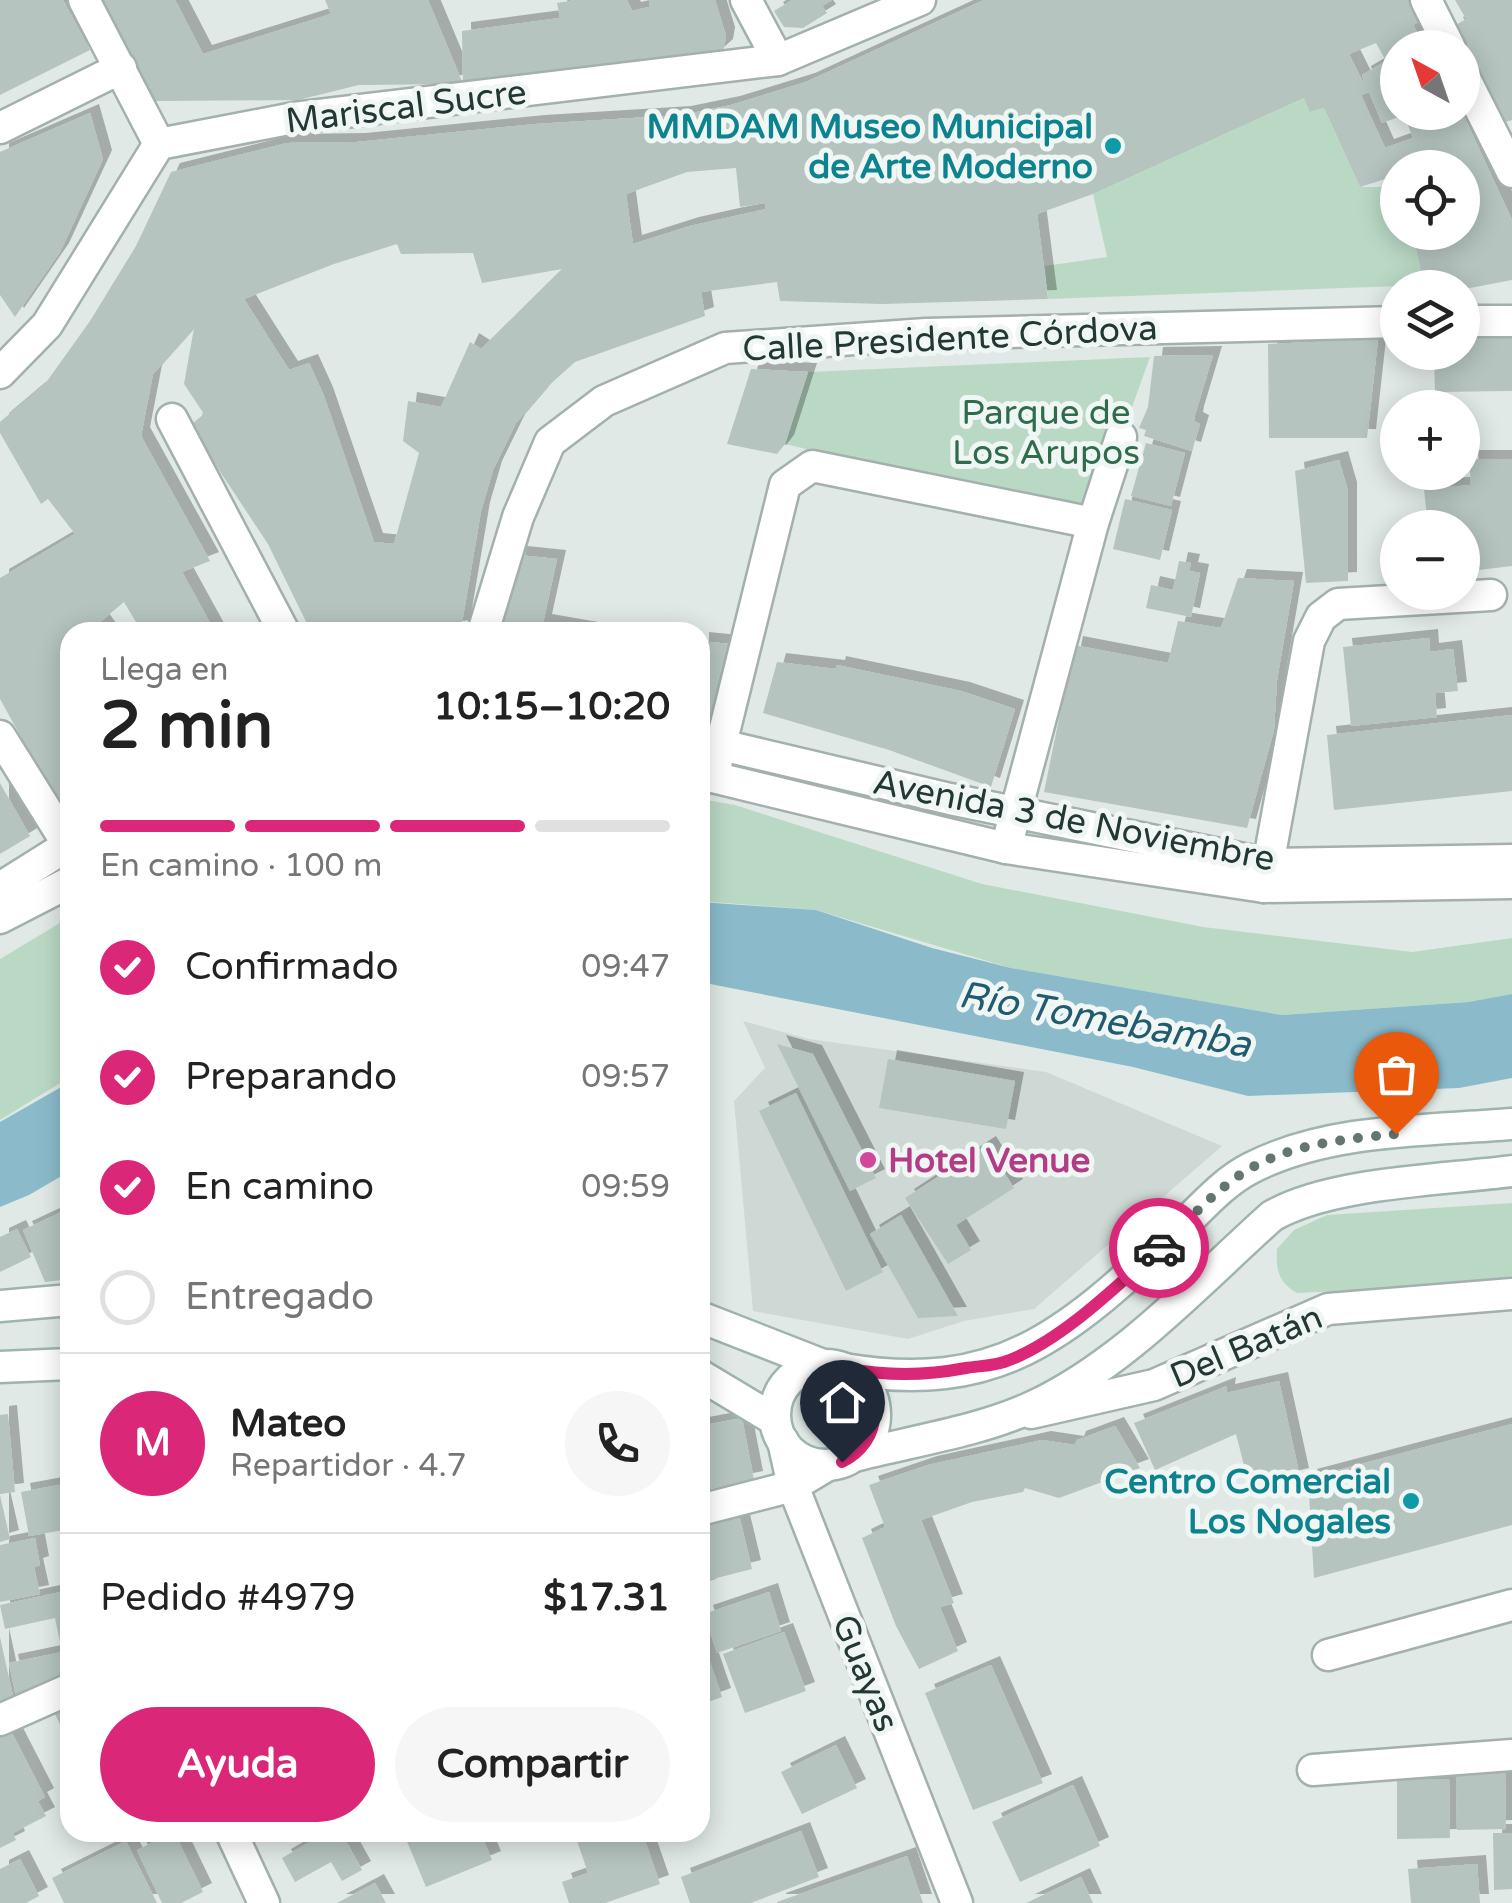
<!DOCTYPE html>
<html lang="es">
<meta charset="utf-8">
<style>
:root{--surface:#fff;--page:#f6f6f6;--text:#222;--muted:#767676;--line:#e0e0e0;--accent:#db2777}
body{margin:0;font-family:"Varela Round",sans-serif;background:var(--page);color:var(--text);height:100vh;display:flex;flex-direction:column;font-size:38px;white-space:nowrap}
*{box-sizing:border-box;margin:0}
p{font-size:32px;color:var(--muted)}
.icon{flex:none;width:55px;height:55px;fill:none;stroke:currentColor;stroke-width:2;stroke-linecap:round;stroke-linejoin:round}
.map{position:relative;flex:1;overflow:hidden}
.details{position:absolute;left:60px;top:622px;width:650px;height:1220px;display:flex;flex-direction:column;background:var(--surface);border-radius:30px;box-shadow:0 5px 25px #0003}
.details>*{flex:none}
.needle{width:65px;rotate:320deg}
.fabs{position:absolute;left:1380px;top:30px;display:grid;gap:20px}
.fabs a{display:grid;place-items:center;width:100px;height:100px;border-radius:50%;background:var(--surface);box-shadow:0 5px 25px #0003;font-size:50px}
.pin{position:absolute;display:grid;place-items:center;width:85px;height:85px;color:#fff;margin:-102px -42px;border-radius:50% 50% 50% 0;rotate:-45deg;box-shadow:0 0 10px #0007}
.pin .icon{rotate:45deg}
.courier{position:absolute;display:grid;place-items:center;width:100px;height:100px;margin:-50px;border:8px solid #db2777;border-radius:50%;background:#fff;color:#222;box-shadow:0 2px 12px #0007}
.head em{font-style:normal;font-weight:800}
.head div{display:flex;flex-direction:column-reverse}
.head{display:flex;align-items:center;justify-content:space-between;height:170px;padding:0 40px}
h1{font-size:65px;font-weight:800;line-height:75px}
.bar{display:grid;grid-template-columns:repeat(4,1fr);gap:15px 10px;align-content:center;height:120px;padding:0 40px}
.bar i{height:12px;border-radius:8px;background:var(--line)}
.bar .active{background:var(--accent)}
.bar p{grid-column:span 4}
.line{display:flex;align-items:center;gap:25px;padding:0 40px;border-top:2px solid var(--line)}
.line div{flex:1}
.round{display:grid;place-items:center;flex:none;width:105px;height:105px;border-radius:52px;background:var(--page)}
ol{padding:0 40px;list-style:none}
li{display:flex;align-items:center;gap:30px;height:110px}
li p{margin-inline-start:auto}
li .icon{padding:10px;border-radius:50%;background:var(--accent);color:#fff;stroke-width:4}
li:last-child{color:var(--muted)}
li i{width:55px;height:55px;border:5px solid var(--line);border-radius:50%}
.action{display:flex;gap:20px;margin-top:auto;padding:20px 40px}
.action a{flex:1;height:115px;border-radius:60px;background:var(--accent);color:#fff;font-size:40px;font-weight:800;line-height:115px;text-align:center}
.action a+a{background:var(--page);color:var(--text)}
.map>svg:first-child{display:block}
.built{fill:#ced9d5}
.green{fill:#bad9c5}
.water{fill:#8bbbcb}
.building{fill:#b5c4bf;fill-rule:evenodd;filter:url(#shadow)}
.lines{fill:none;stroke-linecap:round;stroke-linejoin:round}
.minor-casing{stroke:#a3b0ad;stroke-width:35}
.tertiary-casing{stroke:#a3b0ad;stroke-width:35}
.secondary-casing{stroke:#a0b4af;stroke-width:35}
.minor{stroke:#fff;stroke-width:30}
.tertiary{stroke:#fff;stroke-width:30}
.secondary{stroke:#fff;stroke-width:30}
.done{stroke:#647672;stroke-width:10;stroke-dasharray:0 18}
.route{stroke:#db2777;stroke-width:12}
.culture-dot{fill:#0f9aa8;stroke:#f0f6f4;stroke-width:4}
.hotel-dot{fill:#d1479c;stroke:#f0f6f4;stroke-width:4}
.labels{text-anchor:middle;stroke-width:10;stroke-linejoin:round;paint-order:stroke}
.street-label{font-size:35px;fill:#223834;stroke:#f0f6f4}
.culture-label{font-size:35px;font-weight:bold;fill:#0d838f;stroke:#f0f6f4;text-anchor:end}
.park-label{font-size:35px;fill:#2f6c4c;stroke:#f0f6f4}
.hotel-label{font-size:35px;font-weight:bold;fill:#b23c85;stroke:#f0f6f4;text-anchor:start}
.water-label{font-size:38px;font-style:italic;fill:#215b6f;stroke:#f0f6f4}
</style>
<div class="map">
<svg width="1512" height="1903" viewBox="0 0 1512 1903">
<defs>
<filter id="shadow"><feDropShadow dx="9" dy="-9" stdDeviation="0" flood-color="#0004"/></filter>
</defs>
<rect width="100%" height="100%" fill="#e0e9e6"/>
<path class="built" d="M 743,1021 L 809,1039 L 1046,1072 L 1222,1146 L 1034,1309 L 964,1321 L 908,1339 L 753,1311 L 734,1101 L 765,1068 Z"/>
<g class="green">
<path d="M 1304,98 L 1311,112 L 1324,108 L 1360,187 L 1387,187 L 1397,204 L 1398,232 L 1412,233 L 1424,285 L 1048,299 L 1045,266 L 1107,257 L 1093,194 Z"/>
<path d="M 1150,357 L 1093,516 L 785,444 L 808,372 Z"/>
<path d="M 700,799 L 735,805 L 982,884 L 1203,927 L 1412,952 L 1512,938 L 1512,994 L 1468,1002 L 1282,1015 L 1011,968 L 816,910 L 700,901 Z"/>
<path d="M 70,917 L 70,1077 L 0,1120 L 0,959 Z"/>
<path d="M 1512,1203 L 1512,1282 L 1297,1293 C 1278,1282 1276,1270 1277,1249 L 1294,1230 L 1327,1215 Z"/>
</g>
<g class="water">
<path d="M 700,902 L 816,910 L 932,948 L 1011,968 L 1282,1015 L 1468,1002 L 1512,994 L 1512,1078 L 1459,1088 L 1248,1096 L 1133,1067 L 700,982 Z"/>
<path d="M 70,1082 L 70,1171 L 29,1195 L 0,1207 L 0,1122 Z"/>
</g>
<g class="building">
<path d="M 0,0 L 63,0 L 90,50 L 0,95 Z"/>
<path d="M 99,0 L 175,0 L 203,54 L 331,14 L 325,0 L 428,0 L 463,84 L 359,85 L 298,100 L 155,101 Z"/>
<path d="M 576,0 L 627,0 L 632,11 L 649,7 L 649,0 L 715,0 L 726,36 L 724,48 L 714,57 L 463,84 L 462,31 L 560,18 L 557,3 Z"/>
<path d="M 792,0 L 832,0 L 822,6 L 827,13 L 803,28 L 784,27 L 774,11 Z"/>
<path d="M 984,0 L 1411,0 L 1421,20 L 1413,25 L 1427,48 L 1398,48 L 1398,112 L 1462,112 L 1512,220 L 1512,280 L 1470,288 L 1424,285 L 1412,232 L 1462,232 L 1462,168 L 1398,168 L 1398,175 L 1360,187 L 1324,108 L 1310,112 L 1304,98 L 1093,194 L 1037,214 L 1048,299 L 882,304 L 780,301 L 777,282 L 701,292 L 705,316 L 575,362 L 546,388 L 516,423 L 493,470 L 481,511 L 461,629 L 437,632 L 311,632 L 268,544 L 213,461 L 193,423 L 204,414 L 184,384 L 194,328 L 153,374 L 141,436 L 210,561 L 182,572 L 215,632 L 142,632 L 124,602 L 100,622 L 107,632 L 70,632 L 70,806 L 62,811 L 0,699 L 0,578 L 75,534 L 48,499 L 41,504 L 0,433 L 0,422 L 45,384 L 90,321 L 136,246 L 171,172 L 287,143 L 357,142 L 536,124 L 682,115 L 731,105 L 806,82 ZM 1376,43 L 1386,61 L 1362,75 L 1365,86 L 1349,54 ZM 1369,92 L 1382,123 L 1404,115 L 1413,138 L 1385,148 L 1361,95 ZM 736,168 L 740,207 L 765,203 L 766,209 L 690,226 L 633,244 L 626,194 L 687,172 ZM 397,244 L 401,254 L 473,253 L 482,283 L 562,269 L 481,349 L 470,342 L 441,407 L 408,401 L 403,441 L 419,453 L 394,544 L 374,542 L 324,396 L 309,363 L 289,370 L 244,299 L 334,264 Z"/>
<path d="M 1455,0 L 1512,0 L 1512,120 L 1503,123 L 1454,26 L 1466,19 Z"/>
<path d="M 90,113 L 103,159 L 60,252 L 15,317 L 0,295 L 0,152 Z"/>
<path d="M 1462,334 L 1512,335 L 1512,391 L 1435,392 L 1434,352 L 1462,352 Z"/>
<path d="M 1378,339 L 1367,438 L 1269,438 L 1268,344 Z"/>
<path d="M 1213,355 L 1195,415 L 1194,421 L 1200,424 L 1192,451 L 1144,436 L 1146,430 L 1139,428 L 1148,407 L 1154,356 Z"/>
<path d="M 751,369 L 808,372 L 785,444 L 777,454 L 727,444 Z"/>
<path d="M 1146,443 L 1185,453 L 1171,506 L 1131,496 Z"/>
<path d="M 1469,459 L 1512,459 L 1512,566 L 1462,572 L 1462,528 L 1428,528 L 1424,489 L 1471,485 Z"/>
<path d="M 1339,460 L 1348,491 L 1348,581 L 1306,583 L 1295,471 Z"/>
<path d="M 1125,499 L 1172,510 L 1160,560 L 1113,549 Z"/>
<path d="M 518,555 L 557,559 L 543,623 L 595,632 L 501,632 Z"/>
<path d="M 1179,561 L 1191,563 L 1189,571 L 1200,573 L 1191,617 L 1146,608 L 1151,585 L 1173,590 Z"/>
<path d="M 1238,578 L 1294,581 L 1277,680 L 1274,730 L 1247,828 L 1044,792 L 1074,645 L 1168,663 L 1178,621 L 1221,628 Z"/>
<path d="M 1429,638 L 1430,652 L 1453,649 L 1458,691 L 1435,693 L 1437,717 L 1351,726 L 1343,647 Z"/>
<path d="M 700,641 L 740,645 L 718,733 L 700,727 Z"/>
<path d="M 777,662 L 836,669 L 837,665 L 961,691 L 1015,709 L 991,787 L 889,750 L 763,713 Z"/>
<path d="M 1512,715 L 1512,791 L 1334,810 L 1327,735 Z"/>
<path d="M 0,783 L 30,836 L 0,854 Z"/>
<path d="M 777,1044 L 813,1054 L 876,1178 L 850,1191 Z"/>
<path d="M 888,1059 L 1015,1081 L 1006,1129 L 879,1108 Z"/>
<path d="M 796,1093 L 883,1272 L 846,1291 L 759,1111 Z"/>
<path d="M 987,1145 L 1014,1188 L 956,1225 L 971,1250 L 948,1264 L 905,1198 Z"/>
<path d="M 70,1208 L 70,1279 L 45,1282 L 23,1230 Z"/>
<path d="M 901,1215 L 958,1316 L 918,1318 L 870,1234 Z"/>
<path d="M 17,1229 L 31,1257 L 0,1272 L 0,1237 Z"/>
<path d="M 1279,1381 L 1300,1477 L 1250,1489 L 1236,1434 L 1155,1470 L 1134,1423 L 1227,1386 L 1226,1393 Z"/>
<path d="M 8,1414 L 15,1492 L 0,1494 L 0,1415 Z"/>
<path d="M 742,1418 L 754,1480 L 700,1491 L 700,1426 Z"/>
<path d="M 1512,1424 L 1512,1525 L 1314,1578 L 1308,1478 Z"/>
<path d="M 1115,1426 L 1140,1468 L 1059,1498 L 1025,1488 L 1023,1492 L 972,1502 L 921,1520 L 954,1603 L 940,1607 L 958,1651 L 919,1669 L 896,1626 L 862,1538 L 885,1527 L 869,1485 L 928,1465 L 1042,1440 L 1075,1445 L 1077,1440 Z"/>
<path d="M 70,1483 L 70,1529 L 29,1536 L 21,1492 Z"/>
<path d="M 0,1495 L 10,1539 L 0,1542 Z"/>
<path d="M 738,1511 L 752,1569 L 705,1581 L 707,1588 L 700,1590 L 700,1567 L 705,1575 L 700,1556 L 700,1521 Z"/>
<path d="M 35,1538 L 40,1565 L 34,1567 L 40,1594 L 0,1602 L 0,1545 Z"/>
<path d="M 70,1590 L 70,1678 L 16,1697 L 9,1663 L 62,1652 L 55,1618 L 5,1629 L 0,1605 Z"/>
<path d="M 769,1592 L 781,1631 L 717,1653 L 704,1614 Z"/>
<path d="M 784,1632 L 806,1691 L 745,1713 L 723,1654 Z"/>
<path d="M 700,1633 L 722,1697 L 700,1705 Z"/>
<path d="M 0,1637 L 16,1710 L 0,1713 Z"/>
<path d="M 991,1665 L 1043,1783 L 973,1810 L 925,1693 Z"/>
<path d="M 70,1706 L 70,1745 L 55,1714 Z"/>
<path d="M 10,1729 L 45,1797 L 38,1801 L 46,1816 L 13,1833 L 16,1840 L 0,1848 L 0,1734 Z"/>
<path d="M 836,1745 L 857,1788 L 802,1814 L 781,1772 Z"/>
<path d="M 1505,1772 L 1506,1829 L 1457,1830 L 1456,1773 Z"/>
<path d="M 1397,1779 L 1449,1779 L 1450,1838 L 1397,1839 Z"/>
<path d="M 1073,1785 L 1100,1846 L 1020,1882 L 992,1822 Z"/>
<path d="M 801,1831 L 819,1877 L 751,1903 L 690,1903 L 681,1877 Z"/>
<path d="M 174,1832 L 203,1892 L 181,1903 L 162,1903 L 137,1850 Z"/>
<path d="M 327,1832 L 341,1832 L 362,1870 L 342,1881 L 331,1862 L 295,1882 L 282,1858 Z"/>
<path d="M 403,1832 L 480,1832 L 492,1860 L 426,1887 Z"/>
<path d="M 574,1832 L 642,1832 L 660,1884 L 605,1903 L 569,1903 L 562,1882 L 588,1873 Z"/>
<path d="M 1493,1833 L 1512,1833 L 1512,1889 L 1494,1890 Z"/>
<path d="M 126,1841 L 157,1903 L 64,1903 L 52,1878 Z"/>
<path d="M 907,1856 L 923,1903 L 777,1903 L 777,1902 Z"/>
<path d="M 20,1859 L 39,1896 L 26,1903 L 0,1903 L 0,1869 Z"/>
<path d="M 1477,1864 L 1480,1903 L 1411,1903 L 1408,1869 Z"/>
<path d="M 1081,1877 L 1093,1903 L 1026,1903 Z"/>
<path d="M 375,1883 L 386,1903 L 337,1903 Z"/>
</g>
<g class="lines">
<g class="minor-casing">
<g id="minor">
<path d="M 84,0 L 159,144"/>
<path d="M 746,0 L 778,60"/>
<path d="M 1426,0 L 1450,48"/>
<path d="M 1462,73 L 1512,172"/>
<path d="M 0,128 L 121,68"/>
<path d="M 1462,321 L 1512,321"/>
<path d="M 0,373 L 47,325 L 159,144 L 294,118 L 778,60 L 920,0"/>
<path d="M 172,419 L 284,632"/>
<path d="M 483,632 L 518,517 L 550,442 L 604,401 L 725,348 L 926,334 L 1398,322"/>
<path d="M 0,736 L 70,848"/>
<path d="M 713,777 L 785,485 L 812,466 L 1093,523"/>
<path d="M 1006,848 L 1093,523 L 1121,437"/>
<path d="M 1264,887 L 1309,641 L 1321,617 L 1338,604 L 1491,595"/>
<path d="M 1031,1413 L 1154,1385 L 1328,1309 L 1512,1294"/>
<path d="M 783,1441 L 793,1486 L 957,1903"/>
<path d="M 700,1510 L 793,1486 L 828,1465"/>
<path d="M 1328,1655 L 1512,1605"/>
<path d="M 0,1720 L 70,1689"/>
<path d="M 1313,1770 L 1512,1755"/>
<path d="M 231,1832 L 264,1903"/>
</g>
</g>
<g class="tertiary-casing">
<g id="tertiary">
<path d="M 700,740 L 950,799 L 1268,864 L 1512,860"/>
<path d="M 700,774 L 1006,848 L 1264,887 L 1512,883"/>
<path d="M 0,888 L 70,844"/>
<path d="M 0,918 L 70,882"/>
</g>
</g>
<g class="secondary-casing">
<g id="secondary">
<path d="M 0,1306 L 70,1300"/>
<path d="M 700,1317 L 823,1365"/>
<circle cx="825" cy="1415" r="50"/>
<path d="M 0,1367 L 70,1364"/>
<path d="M 844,1369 C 998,1395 1064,1335 1171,1237 C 1196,1214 1221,1183 1251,1168 C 1329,1128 1427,1131 1512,1124"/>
<path d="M 700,1375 L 775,1420"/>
<path d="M 854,1456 C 912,1441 977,1432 1032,1407 C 1124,1364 1197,1283 1272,1216 C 1331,1182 1443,1180 1512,1171"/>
</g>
</g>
<use href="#minor" class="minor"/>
<use href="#tertiary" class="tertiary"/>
<use href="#secondary" class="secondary"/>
</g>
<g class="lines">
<path class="done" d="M 1159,1248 C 1186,1223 1214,1191 1246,1171 C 1289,1144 1346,1139 1396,1134"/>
<path class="route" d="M 842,1462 C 884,1441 885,1391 844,1368 C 887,1376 923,1376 966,1368 C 978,1366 992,1366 1004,1362 C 1058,1344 1117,1286 1159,1248"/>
</g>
<g class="culture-dot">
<circle cx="1113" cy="146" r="10"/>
<circle cx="1411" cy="1501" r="10"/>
</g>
<circle class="hotel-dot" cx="868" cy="1160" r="10"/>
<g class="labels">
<g class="street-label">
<text transform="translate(406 106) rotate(-7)" y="12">Mariscal Sucre</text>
<text transform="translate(950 338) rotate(-3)" y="12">Calle Presidente Córdova</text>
<text transform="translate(1074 820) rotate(11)" y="12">Avenida 3 de Noviembre</text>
<text transform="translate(1246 1346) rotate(-23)" y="12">Del Batán</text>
<text transform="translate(866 1673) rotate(68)" y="12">Guayas</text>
</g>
<g class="culture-label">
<text x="1093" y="138">MMDAM Museo Municipal<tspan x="1093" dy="40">de Arte Moderno</tspan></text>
<text x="1391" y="1493">Centro Comercial<tspan x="1391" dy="40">Los Nogales</tspan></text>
</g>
<g class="park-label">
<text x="1046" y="424">Parque de<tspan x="1046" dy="40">Los Arupos</tspan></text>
</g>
<g class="hotel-label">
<text x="888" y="1172">Hotel Venue</text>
</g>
<g class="water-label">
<text transform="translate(1105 1019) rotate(10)" y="13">Río Tomebamba</text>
</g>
</g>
</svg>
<div class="fabs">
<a><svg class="needle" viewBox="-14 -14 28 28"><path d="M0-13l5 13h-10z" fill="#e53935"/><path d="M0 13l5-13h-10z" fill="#767676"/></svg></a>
<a><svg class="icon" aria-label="locate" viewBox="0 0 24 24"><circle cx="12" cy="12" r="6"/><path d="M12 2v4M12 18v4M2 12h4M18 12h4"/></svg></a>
<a><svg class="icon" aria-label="layers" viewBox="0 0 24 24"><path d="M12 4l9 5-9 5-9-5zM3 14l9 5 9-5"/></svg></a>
<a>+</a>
<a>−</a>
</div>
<div class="pin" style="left:1396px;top:1134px;background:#ea580c"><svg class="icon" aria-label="bag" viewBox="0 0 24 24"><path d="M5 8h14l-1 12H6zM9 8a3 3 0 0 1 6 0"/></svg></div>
<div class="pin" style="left:842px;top:1462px;background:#1f2937"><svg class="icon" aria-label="home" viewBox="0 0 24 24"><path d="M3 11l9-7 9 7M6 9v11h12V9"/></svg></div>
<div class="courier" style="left:1159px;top:1248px"><svg class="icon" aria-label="car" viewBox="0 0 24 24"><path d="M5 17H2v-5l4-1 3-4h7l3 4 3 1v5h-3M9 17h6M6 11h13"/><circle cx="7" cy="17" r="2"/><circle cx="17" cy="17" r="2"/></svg></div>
<section class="details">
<div class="head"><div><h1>2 min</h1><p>Llega en</p></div><em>10:15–10:20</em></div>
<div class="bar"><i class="active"></i><i class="active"></i><i class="active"></i><i></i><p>En camino · 100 m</p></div>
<ol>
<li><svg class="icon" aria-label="check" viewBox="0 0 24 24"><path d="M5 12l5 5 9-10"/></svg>Confirmado<p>09:47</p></li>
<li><svg class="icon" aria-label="check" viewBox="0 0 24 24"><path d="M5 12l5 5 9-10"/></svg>Preparando<p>09:57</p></li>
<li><svg class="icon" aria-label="check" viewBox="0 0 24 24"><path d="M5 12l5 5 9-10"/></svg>En camino<p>09:59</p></li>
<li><i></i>Entregado</li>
</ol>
<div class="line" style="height:180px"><b class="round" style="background:var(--accent);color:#fff">M</b><div><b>Mateo</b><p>Repartidor · 4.7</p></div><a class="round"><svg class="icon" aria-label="phone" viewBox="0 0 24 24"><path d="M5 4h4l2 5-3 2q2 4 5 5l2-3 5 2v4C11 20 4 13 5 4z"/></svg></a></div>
<div class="line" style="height:130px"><div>Pedido #4979</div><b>$17.31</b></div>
<div class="action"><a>Ayuda</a><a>Compartir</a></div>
</section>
</div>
